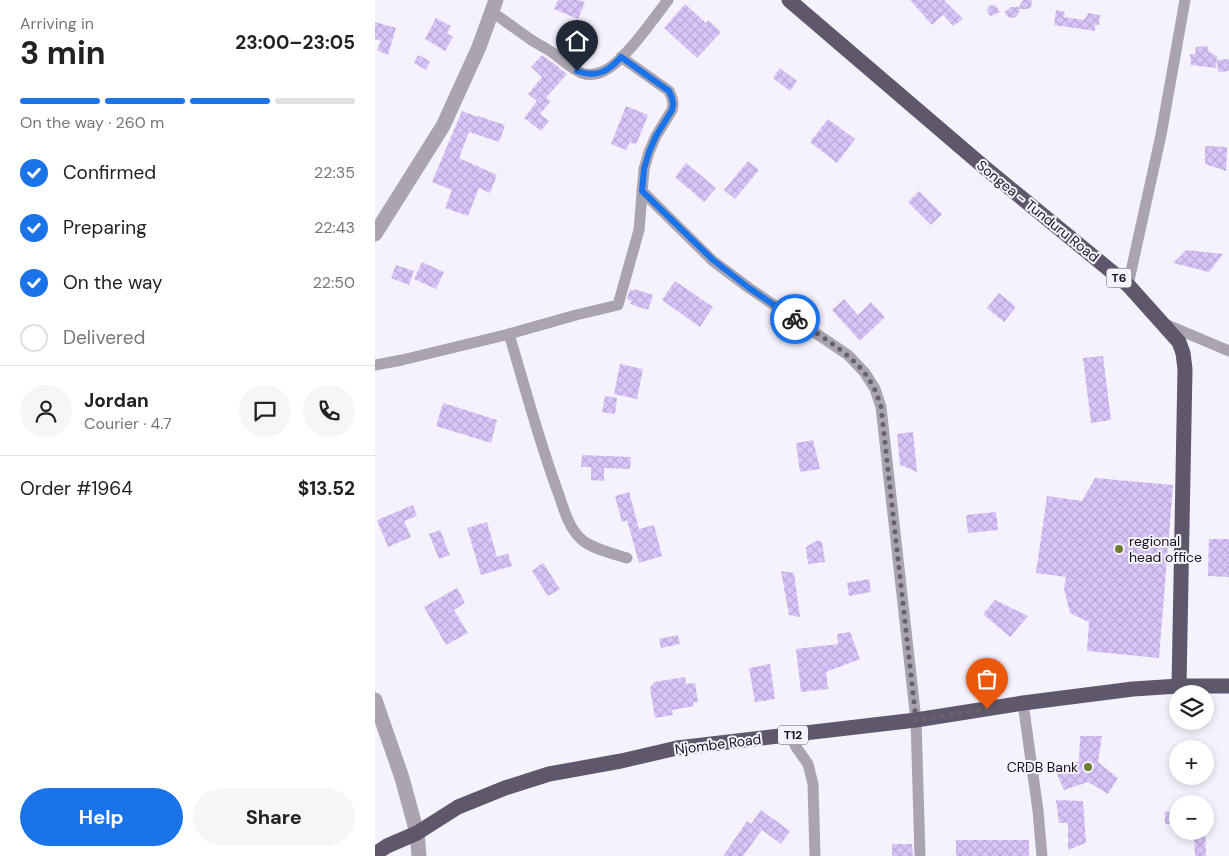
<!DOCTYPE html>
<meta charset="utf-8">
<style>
:root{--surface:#fff;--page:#f6f6f6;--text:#222;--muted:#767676;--line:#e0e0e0;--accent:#1a73e8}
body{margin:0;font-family:"DM Sans",sans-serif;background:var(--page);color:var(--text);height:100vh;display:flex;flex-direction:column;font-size:19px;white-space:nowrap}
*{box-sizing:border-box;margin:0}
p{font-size:16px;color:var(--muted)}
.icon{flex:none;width:28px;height:28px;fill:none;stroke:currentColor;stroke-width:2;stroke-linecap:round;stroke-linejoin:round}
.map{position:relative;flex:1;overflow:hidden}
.side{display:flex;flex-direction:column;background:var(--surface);width:375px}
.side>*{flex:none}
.tools{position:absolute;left:794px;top:685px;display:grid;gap:10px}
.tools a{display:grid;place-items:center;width:45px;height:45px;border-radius:50%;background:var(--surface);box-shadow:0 2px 8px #0003;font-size:25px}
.pin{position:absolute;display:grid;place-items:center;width:42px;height:42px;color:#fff;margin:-51px -21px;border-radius:50% 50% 50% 0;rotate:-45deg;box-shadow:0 0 5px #0007}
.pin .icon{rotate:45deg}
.courier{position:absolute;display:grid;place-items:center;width:50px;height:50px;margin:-25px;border:4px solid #1a73e8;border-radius:50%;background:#fff;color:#222;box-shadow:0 1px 6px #0007}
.head em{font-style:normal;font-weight:700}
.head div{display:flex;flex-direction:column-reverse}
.head{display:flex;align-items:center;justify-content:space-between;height:85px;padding:0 20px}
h1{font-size:32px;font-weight:700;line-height:38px}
.bar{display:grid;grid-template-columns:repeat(4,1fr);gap:8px 5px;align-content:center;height:60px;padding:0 20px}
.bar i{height:6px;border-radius:4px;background:var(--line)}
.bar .current{background:var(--accent)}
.bar p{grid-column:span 4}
.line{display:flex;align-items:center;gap:12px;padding:0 20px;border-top:1px solid var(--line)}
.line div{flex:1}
.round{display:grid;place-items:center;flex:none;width:52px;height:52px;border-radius:26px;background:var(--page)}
ol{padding:0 20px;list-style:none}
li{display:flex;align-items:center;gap:15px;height:55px}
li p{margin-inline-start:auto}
li .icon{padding:5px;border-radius:50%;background:var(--accent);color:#fff;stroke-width:4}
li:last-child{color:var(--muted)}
li i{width:28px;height:28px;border:2px solid var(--line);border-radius:50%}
.action{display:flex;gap:10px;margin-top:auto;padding:10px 20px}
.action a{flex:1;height:58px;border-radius:30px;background:var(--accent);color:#fff;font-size:20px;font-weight:700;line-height:58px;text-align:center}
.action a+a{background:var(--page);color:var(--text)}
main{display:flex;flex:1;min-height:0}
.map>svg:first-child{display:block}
.building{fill:url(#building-cross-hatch)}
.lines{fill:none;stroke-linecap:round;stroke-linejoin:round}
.minor{stroke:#a9a4b0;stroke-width:11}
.tertiary{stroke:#a9a4b0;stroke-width:15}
.trunk{stroke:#5f586c;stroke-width:15}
.done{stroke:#66626b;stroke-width:5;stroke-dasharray:0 9}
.route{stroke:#1a73e8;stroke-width:6}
.poi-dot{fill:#6a7f2f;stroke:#f6f2fd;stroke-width:2}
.labels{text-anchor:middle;stroke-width:4;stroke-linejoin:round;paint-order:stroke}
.shield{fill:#f6f2fd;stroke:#5b5760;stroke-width:1}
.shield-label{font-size:12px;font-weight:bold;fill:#18141d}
.street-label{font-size:14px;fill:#18141d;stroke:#f6f2fd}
.poi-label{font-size:14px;fill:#18141d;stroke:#f6f2fd;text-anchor:start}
</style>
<main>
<section class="side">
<div class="head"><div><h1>3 min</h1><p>Arriving in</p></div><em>23:00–23:05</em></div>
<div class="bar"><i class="current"></i><i class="current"></i><i class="current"></i><i></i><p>On the way · 260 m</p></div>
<ol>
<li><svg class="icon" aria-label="check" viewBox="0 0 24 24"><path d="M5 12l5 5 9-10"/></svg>Confirmed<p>22:35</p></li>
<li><svg class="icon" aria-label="check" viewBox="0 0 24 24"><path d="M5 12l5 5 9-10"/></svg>Preparing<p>22:43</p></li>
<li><svg class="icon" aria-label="check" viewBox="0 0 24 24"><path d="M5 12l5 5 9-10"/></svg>On the way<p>22:50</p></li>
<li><i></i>Delivered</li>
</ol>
<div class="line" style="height:90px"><a class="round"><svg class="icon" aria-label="person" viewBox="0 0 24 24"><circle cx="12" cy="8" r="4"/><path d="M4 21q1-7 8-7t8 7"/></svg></a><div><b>Jordan</b><p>Courier · 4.7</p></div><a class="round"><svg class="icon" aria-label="chat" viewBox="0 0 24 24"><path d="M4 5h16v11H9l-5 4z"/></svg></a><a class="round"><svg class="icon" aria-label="phone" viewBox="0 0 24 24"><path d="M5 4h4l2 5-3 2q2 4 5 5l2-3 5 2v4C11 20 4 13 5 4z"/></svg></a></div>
<div class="line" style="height:65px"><div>Order #1964</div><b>$13.52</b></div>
<div class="action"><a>Help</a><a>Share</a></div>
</section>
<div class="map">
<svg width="854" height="856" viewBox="0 0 854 856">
<defs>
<pattern id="building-cross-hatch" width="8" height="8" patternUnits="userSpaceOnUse" patternTransform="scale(1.25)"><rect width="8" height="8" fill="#d9c4f9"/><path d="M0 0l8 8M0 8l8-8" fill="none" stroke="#baa8d5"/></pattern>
</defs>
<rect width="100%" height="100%" fill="#f6f2fd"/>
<g class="building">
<path d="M 183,0 L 204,0 L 210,2 L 203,19 L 179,9 Z"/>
<path d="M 535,0 L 569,0 L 588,19 L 578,26 L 568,15 L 557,25 Z"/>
<path d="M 648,0 L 657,0 L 656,7 L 653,9 L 645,9 L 642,16 L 639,18 L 633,17 L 629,12 L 636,7 L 644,7 Z"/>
<path d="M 310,4 L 331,23 L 333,20 L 346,32 L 322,58 L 289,28 Z"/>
<path d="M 618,5 L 621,6 L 625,12 L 619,15 L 616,16 L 613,13 L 612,10 L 614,6 Z"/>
<path d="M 681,10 L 690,12 L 689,17 L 709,20 L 713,13 L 725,15 L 724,25 L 720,25 L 720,31 L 679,25 Z"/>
<path d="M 61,18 L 76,26 L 72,33 L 78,37 L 70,51 L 50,39 Z"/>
<path d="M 0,22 L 21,28 L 13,55 L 2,50 L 6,41 L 0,39 Z"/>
<path d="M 832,46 L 834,52 L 842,56 L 841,68 L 816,65 L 815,54 L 820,54 L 821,47 Z"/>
<path d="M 43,55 L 55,61 L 51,70 L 39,63 Z"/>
<path d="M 167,55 L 177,62 L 192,74 L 171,98 L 176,101 L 165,114 L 174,121 L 166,131 L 149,118 L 162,101 L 153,94 L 167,77 L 156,67 Z"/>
<path d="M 854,59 L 854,71 L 843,72 L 842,60 Z"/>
<path d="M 405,68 L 422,81 L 415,91 L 398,78 Z"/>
<path d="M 251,106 L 273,115 L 261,145 L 255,142 L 251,150 L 236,144 Z"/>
<path d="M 87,111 L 103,117 L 103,116 L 130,125 L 124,142 L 94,132 L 84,158 L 122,175 L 115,193 L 104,188 L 93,216 L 70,208 L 77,190 L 57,182 Z"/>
<path d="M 453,119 L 480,139 L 462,163 L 435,142 Z"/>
<path d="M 830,146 L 852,147 L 851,171 L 830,164 Z"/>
<path d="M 373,161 L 384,170 L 360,199 L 349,190 Z"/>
<path d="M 311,163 L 341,188 L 329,202 L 300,177 Z"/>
<path d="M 544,191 L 567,214 L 556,225 L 533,202 Z"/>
<path d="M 811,250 L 848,254 L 834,272 L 798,263 Z"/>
<path d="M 47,262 L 69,272 L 61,289 L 39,279 Z"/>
<path d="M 21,265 L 39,271 L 34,285 L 16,278 Z"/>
<path d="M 300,281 L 338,307 L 325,327 L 287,300 Z"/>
<path d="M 255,289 L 260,291 L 260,289 L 278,295 L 273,310 L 255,304 L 256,301 L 252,299 Z"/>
<path d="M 624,293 L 641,307 L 629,322 L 612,308 Z"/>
<path d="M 469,299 L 483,315 L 496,302 L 510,317 L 485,341 L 457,310 Z"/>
<path d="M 728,356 L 736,420 L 716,423 L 708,358 Z"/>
<path d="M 245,364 L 268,369 L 262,399 L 239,394 Z"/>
<path d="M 230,396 L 242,398 L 240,414 L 227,412 Z"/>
<path d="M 68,403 L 122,420 L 116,443 L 61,426 Z"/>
<path d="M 538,432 L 542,472 L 525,465 L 522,434 Z"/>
<path d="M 438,440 L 445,469 L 425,472 L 421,443 Z"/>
<path d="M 207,455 L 256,457 L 255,469 L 229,468 L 229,481 L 216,480 L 216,467 L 206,467 Z"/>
<path d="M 720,478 L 798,485 L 784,658 L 712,651 L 714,622 L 695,613 L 689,588 L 691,577 L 661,573 L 672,496 L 707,501 Z"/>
<path d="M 254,492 L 264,529 L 279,525 L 287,556 L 264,563 L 252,520 L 247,522 L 240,496 Z"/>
<path d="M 38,505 L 42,516 L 29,521 L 36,537 L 13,547 L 2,520 Z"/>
<path d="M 621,512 L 623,530 L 593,533 L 591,515 Z"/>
<path d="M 112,522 L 122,557 L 133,553 L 137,566 L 106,575 L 92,528 Z"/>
<path d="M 65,530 L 75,555 L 64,559 L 54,534 Z"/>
<path d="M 834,539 L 854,539 L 854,577 L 833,576 Z"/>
<path d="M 443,540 L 447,542 L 450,562 L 433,564 L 431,547 Z"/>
<path d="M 168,563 L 185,589 L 173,596 L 157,571 Z"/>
<path d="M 406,571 L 419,573 L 425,617 L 414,615 Z"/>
<path d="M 494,579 L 496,592 L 474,596 L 472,583 Z"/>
<path d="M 82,588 L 90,603 L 79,610 L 93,633 L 71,645 L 49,607 Z"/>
<path d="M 620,600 L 653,616 L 635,637 L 608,614 Z"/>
<path d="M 475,632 L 485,659 L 451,672 L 453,689 L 426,692 L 421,649 L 463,644 L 462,634 Z"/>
<path d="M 303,635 L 305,644 L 286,648 L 284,639 Z"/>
<path d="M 395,664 L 400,699 L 380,702 L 374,668 Z"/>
<path d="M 310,677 L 311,684 L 320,683 L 323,702 L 318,702 L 319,706 L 297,710 L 298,715 L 280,718 L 275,688 L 279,682 Z"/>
<path d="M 705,736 L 727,736 L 723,762 L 743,778 L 733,794 L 713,782 L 689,790 L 681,772 L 704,761 Z"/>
<path d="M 681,800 L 708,801 L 711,843 L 693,850 L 693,823 L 684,823 Z"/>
<path d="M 386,810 L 415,831 L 406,844 L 387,830 L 368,856 L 348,856 L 372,821 L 376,824 Z"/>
<path d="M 802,811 L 802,824 L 790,824 L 790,812 Z"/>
<path d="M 819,831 L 830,831 L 831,856 L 820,856 Z"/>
<rect x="581" y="840" width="73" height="16"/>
<path d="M 517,844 L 537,844 L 538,856 L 517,856 Z"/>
</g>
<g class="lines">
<g class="minor">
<path d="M 117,12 C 130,21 142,30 155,39 C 162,44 171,48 178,53 C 188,60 198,71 210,74 C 216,75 223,74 229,71 C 249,62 279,18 293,0"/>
<path d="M 267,191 L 338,261 L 374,288 L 473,355 L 490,373 L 500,389 L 506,407 L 541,720 L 545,856"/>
<path d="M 753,285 L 786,135 L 810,0"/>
<path d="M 790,324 L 854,351"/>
<path d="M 134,334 C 150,387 164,442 184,495 C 189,510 194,528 206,539 C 215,548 239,554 252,558"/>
<path d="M 0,365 L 27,360 L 134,334 L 201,315 L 243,305 L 264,230 L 269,169 L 274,152 L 281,136 L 297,110 L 298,104 L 297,98 L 294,91 L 246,57"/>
<path d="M 648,703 L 663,811 L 667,856"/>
<path d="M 415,735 L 421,747 L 433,764 L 438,784 L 440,856"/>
</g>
<g class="tertiary">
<path d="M 0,234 L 68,126 L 104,47 L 121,0"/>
<path d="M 0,700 L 27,778 L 42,833 L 44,856"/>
</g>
<g class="trunk">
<path d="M 414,0 L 609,167 L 753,285 L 804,342 L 808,353 L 810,369 L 804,686"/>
<path d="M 0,854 L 12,846 L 42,833 L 83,807 L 130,788 L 174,774 L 246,761 L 302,748 L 541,720 L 648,703 L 758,689 L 804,686 L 854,686"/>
</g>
</g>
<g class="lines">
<path class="done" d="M 420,319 C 449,339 483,356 499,388 C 502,394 504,401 506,407 L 541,720 L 612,709"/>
<path class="route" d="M 202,71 C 221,78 233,72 246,57 L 294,91 L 297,98 L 298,104 L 297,110 L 281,136 L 274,152 L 269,169 L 267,191 L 338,260 L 374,288 L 420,319"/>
</g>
<g class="poi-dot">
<circle cx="744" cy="549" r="5"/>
<circle cx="713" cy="767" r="5"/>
</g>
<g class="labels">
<g class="shield">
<rect x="731.5" y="268.5" width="25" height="19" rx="4"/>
<rect x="403" y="725.5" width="30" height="19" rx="4"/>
</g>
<g class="shield-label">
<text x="744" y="282">T6</text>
<text x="418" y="739">T12</text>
</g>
<g class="street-label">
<text transform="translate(663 211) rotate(39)" y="5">Songea - Tunduru Road</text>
<text transform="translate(343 744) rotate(-7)" y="5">Njombe Road</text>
</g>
<g class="poi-label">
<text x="754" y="546">regional<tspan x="754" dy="16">head office</tspan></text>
<text x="703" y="772" text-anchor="end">CRDB Bank</text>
</g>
</g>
</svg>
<div class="tools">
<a><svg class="icon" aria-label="layers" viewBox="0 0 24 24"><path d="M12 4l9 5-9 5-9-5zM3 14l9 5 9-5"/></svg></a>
<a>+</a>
<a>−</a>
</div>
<div class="pin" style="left:612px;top:709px;background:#ea580c"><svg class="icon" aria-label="bag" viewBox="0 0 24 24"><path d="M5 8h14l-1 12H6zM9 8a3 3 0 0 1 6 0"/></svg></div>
<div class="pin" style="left:202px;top:71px;background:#1f2937"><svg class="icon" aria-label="home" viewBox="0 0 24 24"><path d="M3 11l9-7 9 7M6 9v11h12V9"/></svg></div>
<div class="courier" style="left:420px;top:319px"><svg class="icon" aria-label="bike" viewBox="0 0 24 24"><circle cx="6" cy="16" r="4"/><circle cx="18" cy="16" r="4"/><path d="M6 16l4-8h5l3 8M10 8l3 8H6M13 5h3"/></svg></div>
</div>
</main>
